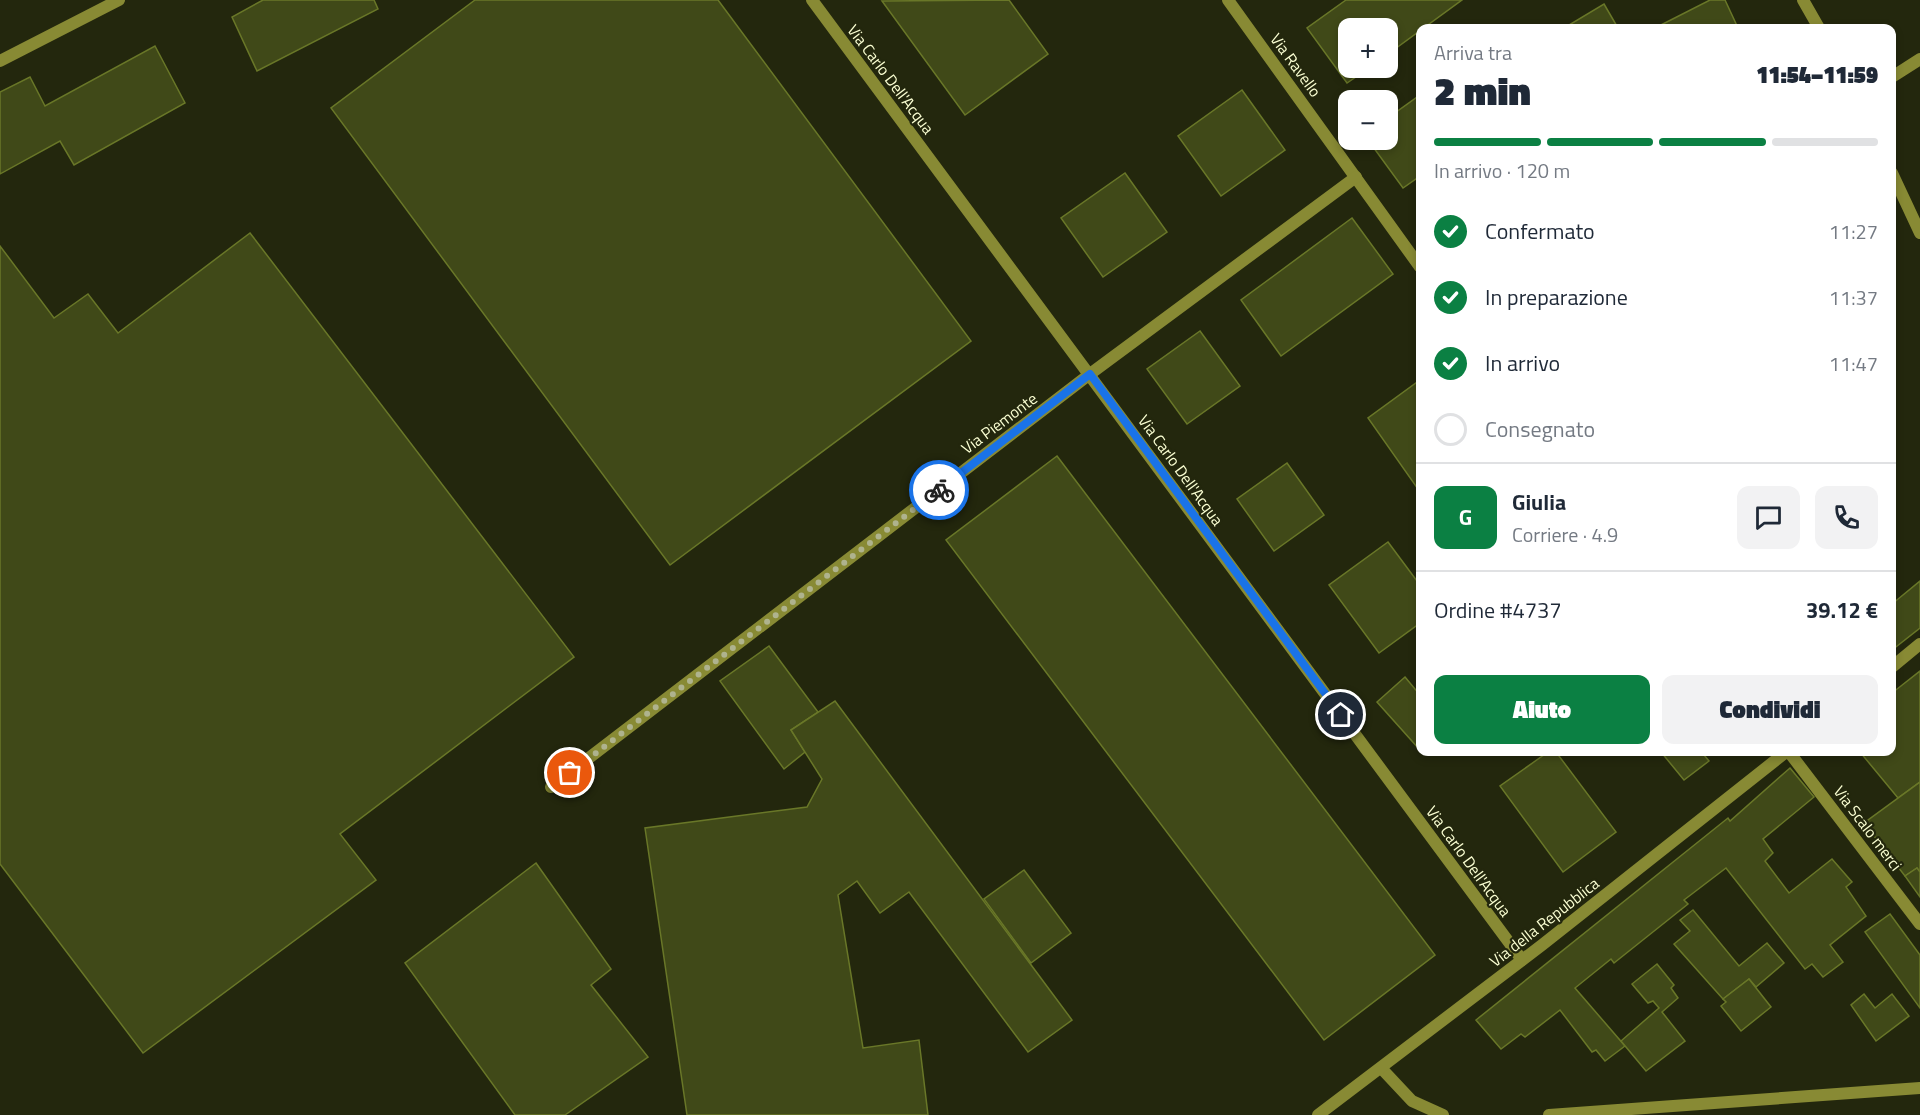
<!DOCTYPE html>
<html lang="it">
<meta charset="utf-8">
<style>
:root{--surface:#fff;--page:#f2f2f3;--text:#1f2937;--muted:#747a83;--line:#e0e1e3;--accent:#0b8043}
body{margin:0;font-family:"Titillium Web",sans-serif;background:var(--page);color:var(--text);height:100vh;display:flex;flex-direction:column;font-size:22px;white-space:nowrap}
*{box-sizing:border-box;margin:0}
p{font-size:20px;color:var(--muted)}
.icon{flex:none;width:33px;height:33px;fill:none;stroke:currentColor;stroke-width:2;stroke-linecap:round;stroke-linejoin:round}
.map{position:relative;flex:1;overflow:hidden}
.details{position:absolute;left:1416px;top:24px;width:480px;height:732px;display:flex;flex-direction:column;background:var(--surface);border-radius:12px;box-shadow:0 3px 9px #0003}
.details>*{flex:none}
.controls{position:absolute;left:1338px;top:18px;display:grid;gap:12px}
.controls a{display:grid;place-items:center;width:60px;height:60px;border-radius:12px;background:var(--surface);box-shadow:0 3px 9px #0003;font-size:30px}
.pin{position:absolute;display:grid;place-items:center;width:51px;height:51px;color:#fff;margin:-26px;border:3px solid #fff;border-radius:50%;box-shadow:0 2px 6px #0007}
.courier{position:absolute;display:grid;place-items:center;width:60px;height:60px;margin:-30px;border:4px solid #1a73e8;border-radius:50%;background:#fff;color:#222;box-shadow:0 2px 8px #0007}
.summary em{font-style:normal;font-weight:800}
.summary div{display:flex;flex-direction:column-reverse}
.summary{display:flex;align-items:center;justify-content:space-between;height:102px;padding:0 18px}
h1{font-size:39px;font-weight:800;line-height:45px}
.bar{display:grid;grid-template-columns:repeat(4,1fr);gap:9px 6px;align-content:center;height:72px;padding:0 18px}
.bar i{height:8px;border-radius:4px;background:var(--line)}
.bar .active{background:var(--accent)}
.bar p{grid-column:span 4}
.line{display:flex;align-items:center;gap:15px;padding:0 18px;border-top:2px solid var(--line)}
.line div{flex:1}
.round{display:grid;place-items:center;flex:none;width:63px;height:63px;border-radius:12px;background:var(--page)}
ol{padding:0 18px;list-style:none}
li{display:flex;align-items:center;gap:18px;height:66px}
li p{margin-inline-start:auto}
li .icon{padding:6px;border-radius:50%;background:var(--accent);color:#fff;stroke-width:4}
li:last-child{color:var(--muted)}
li i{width:33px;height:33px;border:3px solid var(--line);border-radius:50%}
.button{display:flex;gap:12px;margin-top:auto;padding:12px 18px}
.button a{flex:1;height:69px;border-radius:12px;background:var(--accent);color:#fff;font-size:24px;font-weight:800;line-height:69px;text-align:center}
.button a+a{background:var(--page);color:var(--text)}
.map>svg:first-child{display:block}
.building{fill:#404918;stroke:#697728;stroke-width:1.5}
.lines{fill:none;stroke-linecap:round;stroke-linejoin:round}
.service{stroke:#888a34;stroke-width:12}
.minor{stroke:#888a34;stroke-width:12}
.tertiary{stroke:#888a34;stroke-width:12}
.done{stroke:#afb38e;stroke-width:6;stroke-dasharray:0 10.8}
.route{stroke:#1a73e8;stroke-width:8}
.labels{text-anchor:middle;stroke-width:4.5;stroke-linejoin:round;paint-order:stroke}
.street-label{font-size:16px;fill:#fbffd3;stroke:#23270d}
</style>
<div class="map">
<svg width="1920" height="1115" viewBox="0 0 1920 1115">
<rect width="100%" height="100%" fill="#23270d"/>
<g class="building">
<path d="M 263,0 L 374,0 L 378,9 L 257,71 L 232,17 Z"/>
<path d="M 475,0 L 718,0 L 971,341 L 670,565 L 331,108 Z"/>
<path d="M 1009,0 L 1048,54 L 965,115 L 882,1 Z"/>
<path d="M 1346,0 L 1462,0 L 1388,54 L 1388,28 L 1348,28 L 1348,68 L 1369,68 L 1347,83 L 1307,28 Z"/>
<path d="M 1710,0 L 1725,0 L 1738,28 L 1655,28 Z"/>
<path d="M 1604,4 L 1618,28 L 1564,28 Z"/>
<path d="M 155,46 L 185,103 L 74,165 L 60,141 L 0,174 L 0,92 L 30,77 L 45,106 Z"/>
<path d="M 1242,90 L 1285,150 L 1221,196 L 1178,136 Z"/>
<path d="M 1420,95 L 1420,176 L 1403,188 L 1368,140 L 1388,140 L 1388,118 Z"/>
<path d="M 1125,173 L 1167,232 L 1103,277 L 1061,218 Z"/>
<path d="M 1352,218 L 1393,274 L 1281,356 L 1241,300 Z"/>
<path d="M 250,233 L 574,657 L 340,834 L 376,880 L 143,1053 L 0,864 L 0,246 L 54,318 L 88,294 L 118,333 Z"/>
<path d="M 1200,331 L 1240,386 L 1187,424 L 1147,369 Z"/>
<path d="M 1420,380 L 1420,492 L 1368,418 Z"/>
<path d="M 1057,456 L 1435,955 L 1324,1040 L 946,540 Z"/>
<path d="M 1287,463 L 1324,515 L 1274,551 L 1237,499 Z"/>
<path d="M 1388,542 L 1420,585 L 1420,623 L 1379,653 L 1329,585 Z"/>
<path d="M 1920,581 L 1920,628 L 1892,650 L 1892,604 Z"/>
<path d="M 769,646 L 818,712 L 791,730 L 805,752 L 784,769 L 720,681 Z"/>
<path d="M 1920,671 L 1920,782 L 1898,798 L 1860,752 L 1892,752 L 1892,693 Z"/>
<path d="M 1405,677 L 1420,695 L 1420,750 L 1377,702 Z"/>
<path d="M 835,701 L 1072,1020 L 1028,1052 L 909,892 L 880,913 L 857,881 L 838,895 L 863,1048 L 919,1040 L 928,1115 L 687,1115 L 645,828 L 807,807 L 822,779 L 791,730 Z"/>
<path d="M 1548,752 L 1556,752 L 1616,832 L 1563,872 L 1500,786 Z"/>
<path d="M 1661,752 L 1710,752 L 1704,755 L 1709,761 L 1684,780 Z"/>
<path d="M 1790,768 L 1814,797 L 1763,839 L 1773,853 L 1765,861 L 1789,893 L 1832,859 L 1852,882 L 1846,887 L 1866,916 L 1830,945 L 1843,962 L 1823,977 L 1812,964 L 1805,969 L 1726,868 L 1684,900 L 1688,904 L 1614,963 L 1611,959 L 1575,988 L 1625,1046 L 1605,1061 L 1596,1050 L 1592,1052 L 1560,1010 L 1525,1037 L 1521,1034 L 1501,1049 L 1476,1020 L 1728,818 L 1730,821 Z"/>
<path d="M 1920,782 L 1920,872 L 1917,868 L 1905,876 L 1864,823 Z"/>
<path d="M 536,863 L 611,969 L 591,985 L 648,1057 L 565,1115 L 515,1115 L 405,963 Z"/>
<path d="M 1917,868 L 1920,872 L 1920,897 L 1905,876 Z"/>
<path d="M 1024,870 L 1071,933 L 1031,963 L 984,899 Z"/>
<path d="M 1693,910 L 1739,966 L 1767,943 L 1784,963 L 1756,987 L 1749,979 L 1723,999 L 1674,944 L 1690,931 L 1680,920 Z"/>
<path d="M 1890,914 L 1920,955 L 1920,1008 L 1865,932 Z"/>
<path d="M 1657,964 L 1674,985 L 1671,988 L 1678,998 L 1662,1012 L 1685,1041 L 1646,1071 L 1621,1041 L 1659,1008 L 1653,1001 L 1648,1003 L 1632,984 Z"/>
<path d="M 1749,979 L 1771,1007 L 1741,1031 L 1721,1006 L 1726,1002 L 1723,999 Z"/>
<path d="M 1864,994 L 1875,1008 L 1892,994 L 1909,1016 L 1876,1041 L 1851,1005 Z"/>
</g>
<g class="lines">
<g class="service">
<path d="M 1382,1069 L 1412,1101 L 1443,1115"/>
<path d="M 1549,1115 L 1920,1088"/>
</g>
<g class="minor">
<path d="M 812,0 L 1522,960"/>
<path d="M 1228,0 L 1420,267"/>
<path d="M 1892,77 L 1920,59"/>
<path d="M 1892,667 L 1920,644"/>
<path d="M 1789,752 L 1920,924"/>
<path d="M 551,787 L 1090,374 L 1356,177"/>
<path d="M 1318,1115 L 1542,945 L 1786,752"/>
</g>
<g class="tertiary">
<path d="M 1803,0 L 1819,28"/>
<path d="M 0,61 L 119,0"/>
<path d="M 1892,173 L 1920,233"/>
</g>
</g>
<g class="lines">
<path class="done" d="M 570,773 L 939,490"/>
<path class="route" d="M 939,490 L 1090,374 L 1341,715"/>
</g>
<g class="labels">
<g class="street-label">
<text transform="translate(1296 65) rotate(54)" y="6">Via Ravello</text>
<text transform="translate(891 79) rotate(53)" y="6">Via Carlo Dell'Acqua</text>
<text transform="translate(999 423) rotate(-37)" y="6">Via Piemonte</text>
<text transform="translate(1181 470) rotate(54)" y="6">Via Carlo Dell'Acqua</text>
<text transform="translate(1868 828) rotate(53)" y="6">Via Scalo merci</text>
<text transform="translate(1469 861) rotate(54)" y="6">Via Carlo Dell'Acqua</text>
<text transform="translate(1544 922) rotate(-38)" y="6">Via della Repubblica</text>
</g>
</g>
</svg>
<div class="controls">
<a>+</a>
<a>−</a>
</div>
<div class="pin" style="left:570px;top:773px;background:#ea580c"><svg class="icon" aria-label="bag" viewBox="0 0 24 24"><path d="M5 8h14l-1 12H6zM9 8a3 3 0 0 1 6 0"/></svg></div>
<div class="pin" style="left:1341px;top:715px;background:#1f2937"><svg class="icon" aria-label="home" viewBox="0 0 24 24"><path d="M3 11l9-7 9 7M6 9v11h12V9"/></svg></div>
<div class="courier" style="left:939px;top:490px"><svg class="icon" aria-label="bike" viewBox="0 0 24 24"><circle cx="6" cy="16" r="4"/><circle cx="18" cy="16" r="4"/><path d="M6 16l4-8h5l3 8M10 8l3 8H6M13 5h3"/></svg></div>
<section class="details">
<div class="summary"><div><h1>2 min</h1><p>Arriva tra</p></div><em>11:54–11:59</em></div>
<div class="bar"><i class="active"></i><i class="active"></i><i class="active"></i><i></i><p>In arrivo · 120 m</p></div>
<ol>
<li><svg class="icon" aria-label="check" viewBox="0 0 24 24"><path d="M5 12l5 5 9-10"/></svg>Confermato<p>11:27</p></li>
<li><svg class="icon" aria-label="check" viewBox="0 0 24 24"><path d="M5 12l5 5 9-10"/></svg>In preparazione<p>11:37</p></li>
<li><svg class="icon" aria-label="check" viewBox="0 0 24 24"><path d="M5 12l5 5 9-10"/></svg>In arrivo<p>11:47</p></li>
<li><i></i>Consegnato</li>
</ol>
<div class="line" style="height:108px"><b class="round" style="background:var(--accent);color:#fff">G</b><div><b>Giulia</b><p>Corriere · 4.9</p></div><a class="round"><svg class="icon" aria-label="chat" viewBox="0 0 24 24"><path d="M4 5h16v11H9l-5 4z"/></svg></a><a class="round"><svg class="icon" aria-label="phone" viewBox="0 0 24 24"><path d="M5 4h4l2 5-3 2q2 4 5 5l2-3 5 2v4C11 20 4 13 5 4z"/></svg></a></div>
<div class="line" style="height:78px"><div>Ordine #4737</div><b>39.12 €</b></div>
<div class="button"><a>Aiuto</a><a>Condividi</a></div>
</section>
</div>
